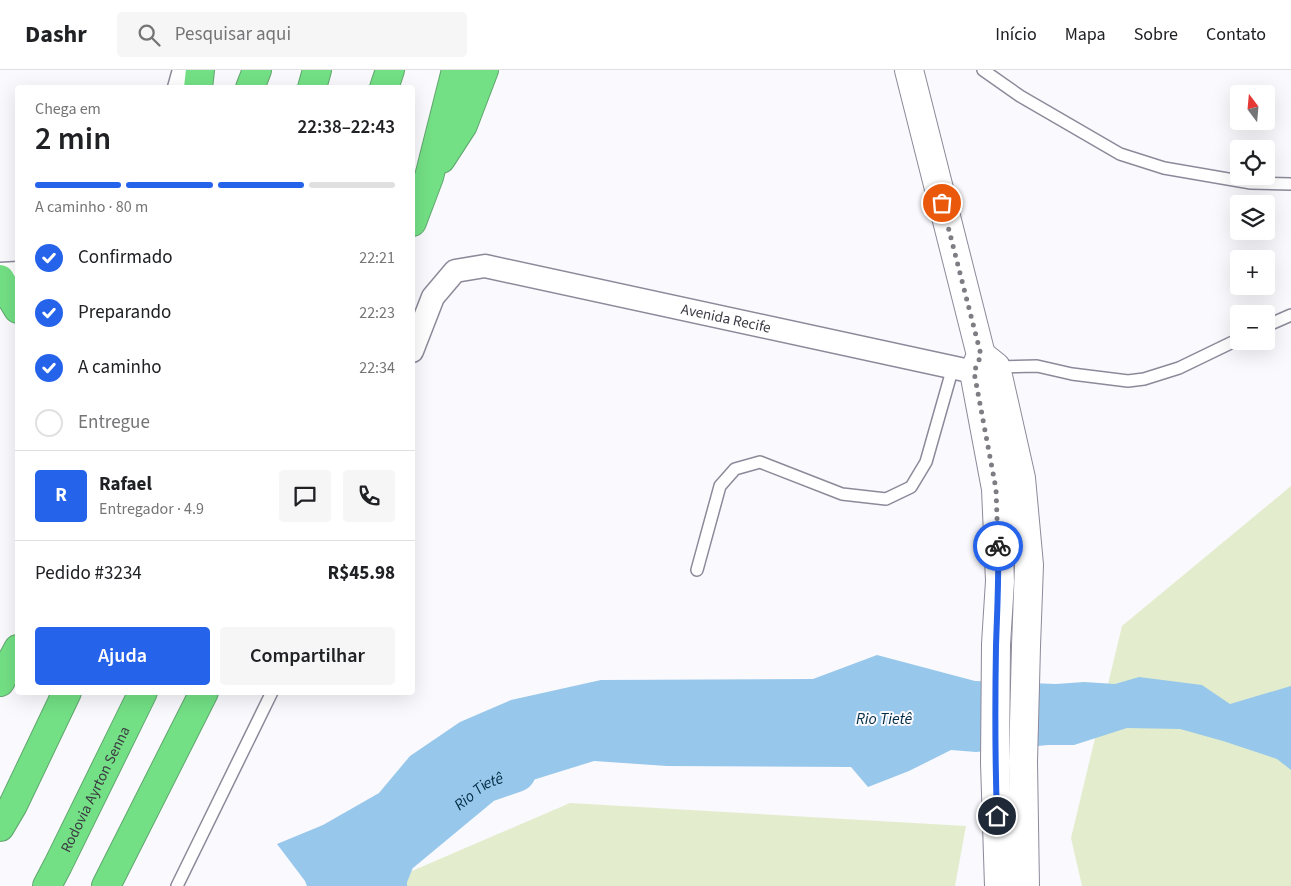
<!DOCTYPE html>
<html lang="pt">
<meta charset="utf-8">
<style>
:root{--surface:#fff;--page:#f6f6f6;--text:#202124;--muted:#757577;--line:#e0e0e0;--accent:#2563eb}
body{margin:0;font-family:"Source Sans 3",sans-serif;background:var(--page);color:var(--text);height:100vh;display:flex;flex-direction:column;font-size:19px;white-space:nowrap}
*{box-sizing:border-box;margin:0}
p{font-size:16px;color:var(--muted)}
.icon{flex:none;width:28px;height:28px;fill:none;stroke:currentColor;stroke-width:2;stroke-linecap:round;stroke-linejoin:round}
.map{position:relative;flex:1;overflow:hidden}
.sheet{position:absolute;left:15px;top:15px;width:400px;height:610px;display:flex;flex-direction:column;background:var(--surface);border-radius:5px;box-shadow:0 5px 20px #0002}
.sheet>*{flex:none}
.needle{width:32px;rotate:344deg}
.buttons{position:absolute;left:1230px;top:15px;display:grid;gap:10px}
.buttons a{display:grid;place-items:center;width:45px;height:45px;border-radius:5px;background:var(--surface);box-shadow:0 5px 20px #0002;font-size:25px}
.pin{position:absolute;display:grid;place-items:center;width:42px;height:42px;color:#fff;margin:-21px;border:2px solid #fff;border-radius:50%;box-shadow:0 1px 5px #0007}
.courier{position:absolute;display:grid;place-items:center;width:50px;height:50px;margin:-25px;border:4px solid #2563eb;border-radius:50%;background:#fff;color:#222;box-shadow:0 1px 6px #0007}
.overview em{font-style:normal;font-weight:600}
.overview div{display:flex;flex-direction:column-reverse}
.overview{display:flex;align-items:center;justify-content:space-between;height:85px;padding:0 20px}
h1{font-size:32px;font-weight:600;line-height:38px}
.bar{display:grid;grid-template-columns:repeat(4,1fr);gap:8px 5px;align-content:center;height:60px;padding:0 20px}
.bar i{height:6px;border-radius:4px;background:var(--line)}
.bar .active{background:var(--accent)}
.bar p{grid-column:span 4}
.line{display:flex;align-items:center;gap:12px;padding:0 20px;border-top:1px solid var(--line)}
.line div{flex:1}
.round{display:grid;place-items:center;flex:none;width:52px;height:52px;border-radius:5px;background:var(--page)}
ol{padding:0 20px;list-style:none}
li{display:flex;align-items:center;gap:15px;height:55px}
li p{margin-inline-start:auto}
li .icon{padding:5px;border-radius:50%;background:var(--accent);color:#fff;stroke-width:4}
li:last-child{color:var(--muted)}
li i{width:28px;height:28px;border:2px solid var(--line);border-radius:50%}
.action{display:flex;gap:10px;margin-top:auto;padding:10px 20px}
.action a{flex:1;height:58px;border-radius:5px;background:var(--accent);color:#fff;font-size:20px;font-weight:600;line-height:58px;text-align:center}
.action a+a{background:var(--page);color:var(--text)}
header{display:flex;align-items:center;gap:30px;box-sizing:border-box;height:70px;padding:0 25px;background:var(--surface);border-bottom:1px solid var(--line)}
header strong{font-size:24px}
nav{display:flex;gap:28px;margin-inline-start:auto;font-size:18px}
.search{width:350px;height:45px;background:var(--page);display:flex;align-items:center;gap:12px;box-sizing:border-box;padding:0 18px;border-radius:5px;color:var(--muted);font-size:19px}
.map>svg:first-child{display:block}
.green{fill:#e3edcd}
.water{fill:#97c8eb}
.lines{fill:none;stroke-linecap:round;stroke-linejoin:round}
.river{stroke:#97c8eb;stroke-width:40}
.lane-casing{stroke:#8e899a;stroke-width:14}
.street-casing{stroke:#8e899a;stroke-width:25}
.secondary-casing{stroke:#8e899a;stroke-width:30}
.highway-casing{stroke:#60a66e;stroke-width:30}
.lane{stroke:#fff;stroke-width:11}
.street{stroke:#fff;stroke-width:22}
.secondary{stroke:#fff;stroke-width:28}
.highway{stroke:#73e085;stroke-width:28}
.done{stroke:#7e7d83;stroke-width:5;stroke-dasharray:0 9}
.route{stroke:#2563eb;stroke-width:6}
.labels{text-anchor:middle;stroke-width:4;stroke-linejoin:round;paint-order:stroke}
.street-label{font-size:15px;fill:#3c3a42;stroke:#faf9fd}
.water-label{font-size:16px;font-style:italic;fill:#032c44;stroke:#faf9fd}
</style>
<header>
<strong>Dashr</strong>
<div class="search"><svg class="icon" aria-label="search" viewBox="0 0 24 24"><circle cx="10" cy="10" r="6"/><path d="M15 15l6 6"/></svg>Pesquisar aqui</div>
<nav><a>Início</a><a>Mapa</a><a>Sobre</a><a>Contato</a></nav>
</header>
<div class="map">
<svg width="1291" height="816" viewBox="0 0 1291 816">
<rect width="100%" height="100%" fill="#faf9fd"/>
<g class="green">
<path d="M 1291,416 L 1291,816 L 1082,816 L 1071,768 L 1122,556 Z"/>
<path d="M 570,733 L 966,756 L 955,816 L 377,816 Z"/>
</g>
<path class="water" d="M 877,585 L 975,611 L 1056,614 L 1084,612 L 1115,614 L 1139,607 L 1202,615 L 1230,634 L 1291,616 L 1291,700 L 1277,689 L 1223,671 L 1180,659 L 1127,658 L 1074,675 L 1048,675 L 976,682 L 951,680 L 909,701 L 868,717 L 851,697 L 667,696 L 594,691 L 520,714 L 462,729 L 439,756 L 407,802 L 407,816 L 307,816 L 305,811 L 277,774 L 323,755 L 379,723 L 410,686 L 460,652 L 511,630 L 601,610 L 813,609 Z"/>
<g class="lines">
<path class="river" id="s1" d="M 384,816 L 396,786 L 484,713 L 516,702"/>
<g class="lane-casing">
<g id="lane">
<path d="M 983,0 L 1020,26 L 1120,84 L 1164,98 L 1251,113 L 1291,114"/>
<path d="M 1266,256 L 1291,245"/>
<path d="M 996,297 L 1037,296 L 1072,304 L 1128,311 L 1144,309 L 1179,298 L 1239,269"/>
<path d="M 697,500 L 720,416 L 735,399 L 760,392 L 842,424 L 886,429 L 911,417 L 926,392 L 953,297"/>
<path d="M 177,816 L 272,622"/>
</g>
</g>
<g class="street-casing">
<g id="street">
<path d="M 179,18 L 184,0"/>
<path d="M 0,204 L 18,203"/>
<path id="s2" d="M 412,281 L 433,227 L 455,201 L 485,196 L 974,302 L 990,299"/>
</g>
</g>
<g class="secondary-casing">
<g id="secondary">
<path d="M 909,0 L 981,285 L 974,302 L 996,419 L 1000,511 L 996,574 L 995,693 L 999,816"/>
<path d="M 981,285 L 996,297 L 1021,408 L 1029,495 L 1026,576 L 1023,692 L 1025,816"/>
</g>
</g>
<g class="highway-casing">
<g id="highway">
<path d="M 198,18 L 200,0"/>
<path d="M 250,18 L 257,0"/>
<path d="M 312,18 L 317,0"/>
<path d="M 384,18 L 390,0"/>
<path d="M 441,89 L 463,55 L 484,0"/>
<path d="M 412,152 L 429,107 L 456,0"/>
<path d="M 0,209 L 18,239"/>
<path d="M 0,612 L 18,579"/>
<path d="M 0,757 L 13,735 L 67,622"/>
<path id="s3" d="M 47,816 L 58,795 L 143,622"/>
<path d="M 106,816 L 204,622"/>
</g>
</g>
<use href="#lane" class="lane"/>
<use href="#street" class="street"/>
<use href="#secondary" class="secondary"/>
<use href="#highway" class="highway"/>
</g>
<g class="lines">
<path class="done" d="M 942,133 L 981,285 L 974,302 L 996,419 L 998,476"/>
<path class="route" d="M 997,746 C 995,689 995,633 996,576 C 997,543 999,510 998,476"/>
</g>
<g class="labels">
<g class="street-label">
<text dy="5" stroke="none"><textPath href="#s2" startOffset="369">Avenida Recife</textPath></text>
<text dy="5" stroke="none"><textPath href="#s3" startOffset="108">Rodovia Ayrton Senna</textPath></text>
</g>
<g class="water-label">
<text x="884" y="654">Rio Tietê</text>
<text dy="6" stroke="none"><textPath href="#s1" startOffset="138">Rio Tietê</textPath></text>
</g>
</g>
</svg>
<div class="buttons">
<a><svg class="needle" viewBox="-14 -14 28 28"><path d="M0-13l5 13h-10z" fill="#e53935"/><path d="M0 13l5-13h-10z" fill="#757577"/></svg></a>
<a><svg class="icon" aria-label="locate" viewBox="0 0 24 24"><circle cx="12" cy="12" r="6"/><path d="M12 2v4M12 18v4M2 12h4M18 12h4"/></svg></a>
<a><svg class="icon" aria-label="layers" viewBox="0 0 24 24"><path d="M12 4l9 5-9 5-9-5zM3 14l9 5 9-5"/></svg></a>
<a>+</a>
<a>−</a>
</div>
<div class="pin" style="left:942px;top:133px;background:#ea580c"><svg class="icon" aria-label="bag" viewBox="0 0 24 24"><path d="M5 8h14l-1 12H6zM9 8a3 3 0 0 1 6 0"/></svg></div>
<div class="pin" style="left:997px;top:746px;background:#1f2937"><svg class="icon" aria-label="home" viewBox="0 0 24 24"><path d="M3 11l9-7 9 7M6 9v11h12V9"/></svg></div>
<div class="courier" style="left:998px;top:476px"><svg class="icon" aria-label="bike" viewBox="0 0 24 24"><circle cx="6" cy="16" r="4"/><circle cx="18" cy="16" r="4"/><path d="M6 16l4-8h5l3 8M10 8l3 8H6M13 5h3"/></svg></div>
<section class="sheet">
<div class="overview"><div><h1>2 min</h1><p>Chega em</p></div><em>22:38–22:43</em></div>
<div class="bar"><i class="active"></i><i class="active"></i><i class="active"></i><i></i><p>A caminho · 80 m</p></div>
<ol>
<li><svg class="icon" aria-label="check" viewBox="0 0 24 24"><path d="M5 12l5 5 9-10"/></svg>Confirmado<p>22:21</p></li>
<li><svg class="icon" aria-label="check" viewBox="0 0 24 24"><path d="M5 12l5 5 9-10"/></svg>Preparando<p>22:23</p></li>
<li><svg class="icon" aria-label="check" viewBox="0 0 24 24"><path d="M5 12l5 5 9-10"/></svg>A caminho<p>22:34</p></li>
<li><i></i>Entregue</li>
</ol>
<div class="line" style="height:90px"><b class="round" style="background:var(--accent);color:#fff">R</b><div><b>Rafael</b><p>Entregador · 4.9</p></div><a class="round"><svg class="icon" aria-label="chat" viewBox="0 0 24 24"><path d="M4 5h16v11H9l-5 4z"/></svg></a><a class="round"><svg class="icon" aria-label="phone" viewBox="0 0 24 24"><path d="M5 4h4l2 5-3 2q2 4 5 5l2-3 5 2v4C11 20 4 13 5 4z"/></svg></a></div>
<div class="line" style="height:65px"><div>Pedido #3234</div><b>R$45.98</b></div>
<div class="action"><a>Ajuda</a><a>Compartilhar</a></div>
</section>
</div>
